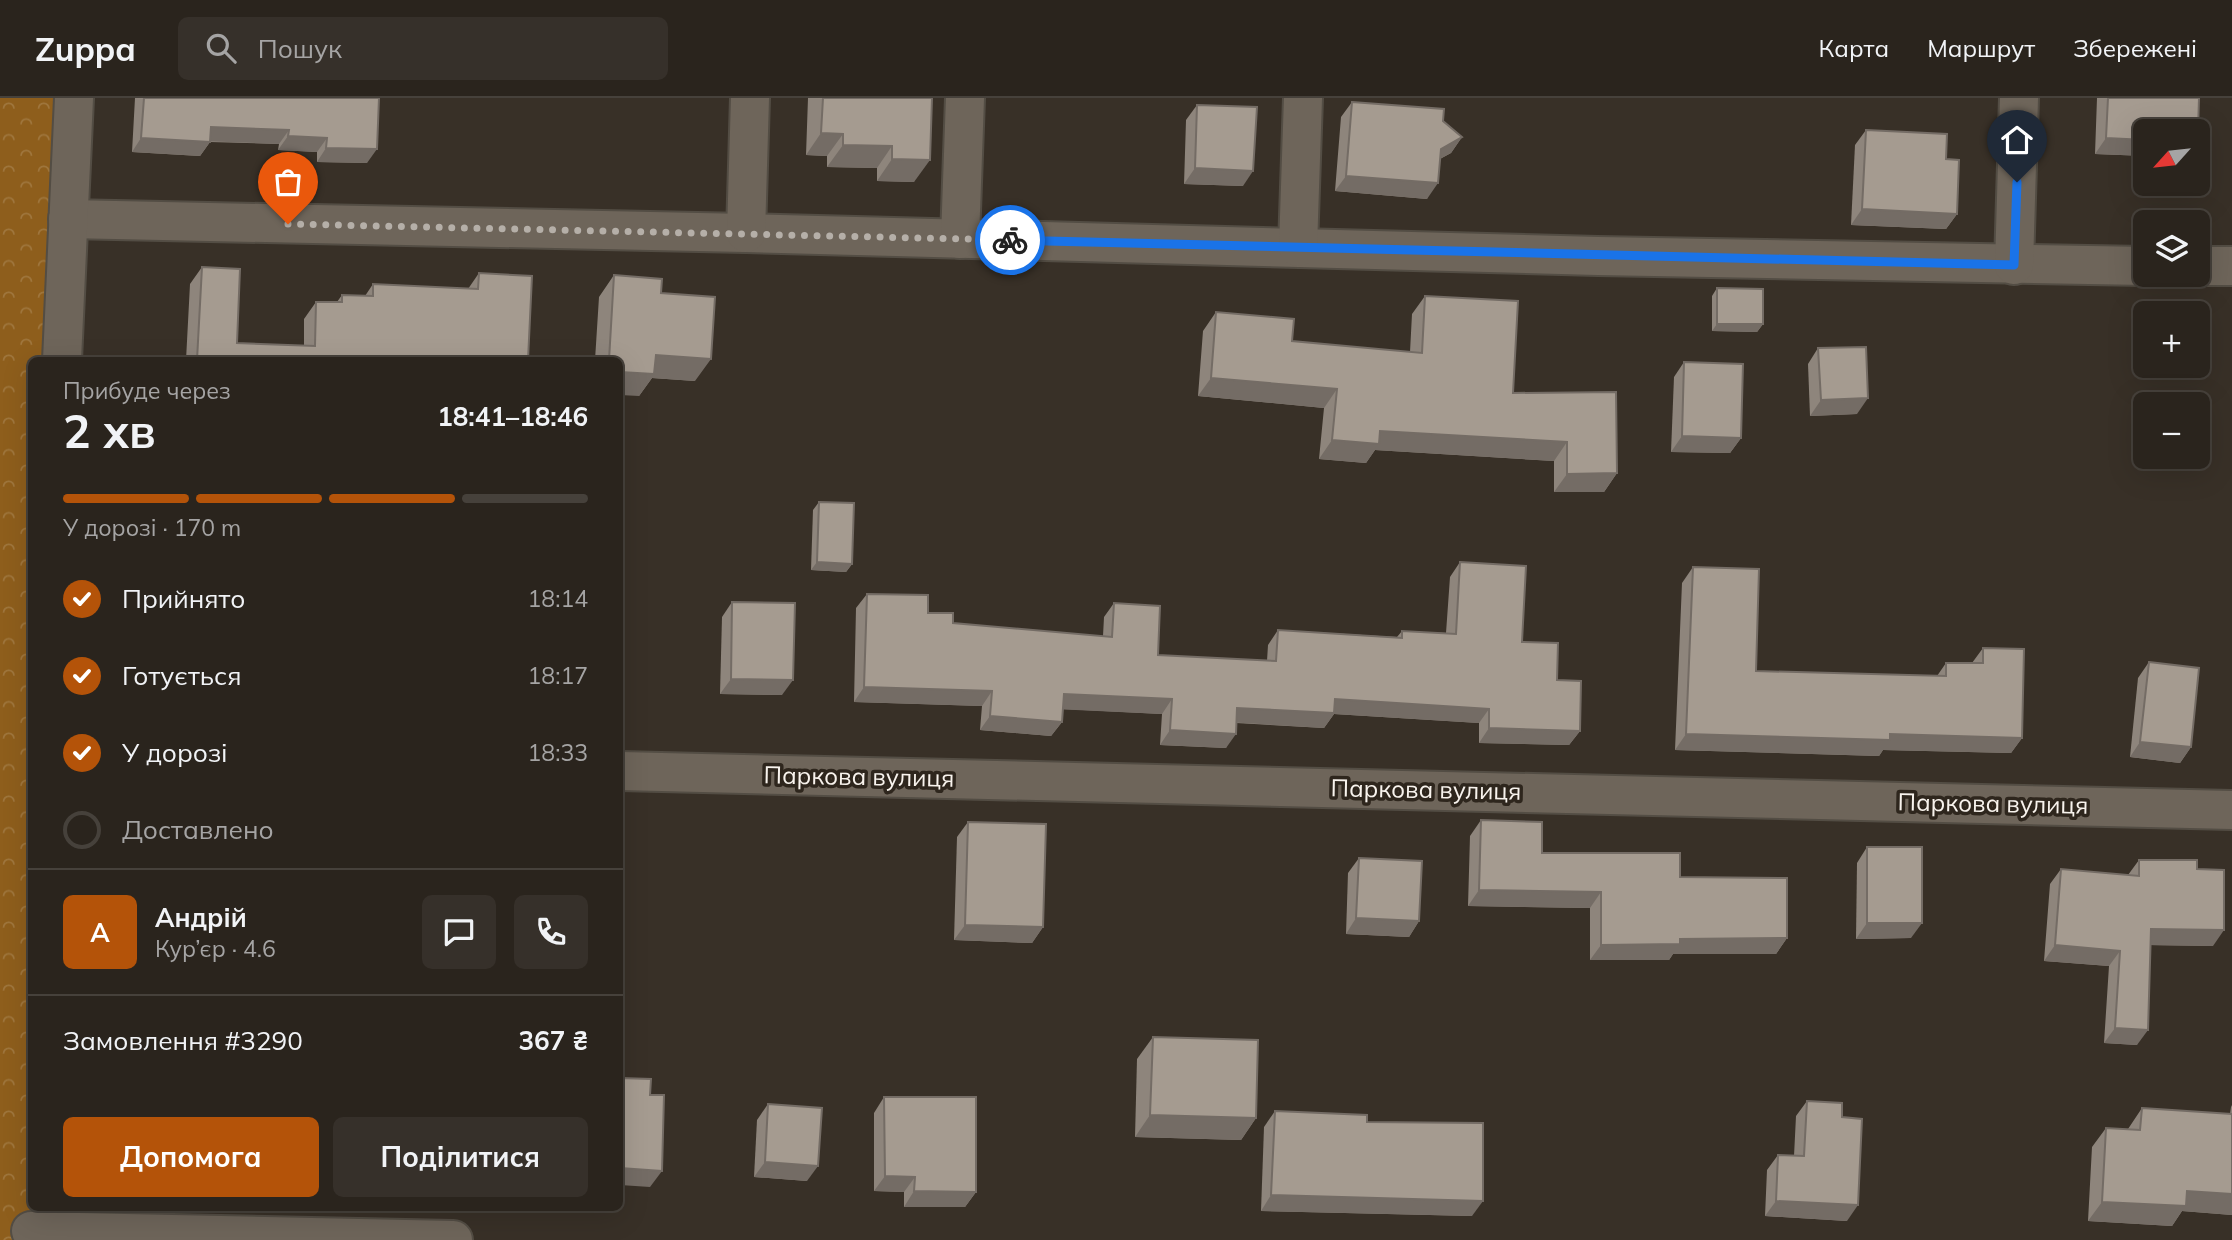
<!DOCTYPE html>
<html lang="uk">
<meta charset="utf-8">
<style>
:root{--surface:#2a241d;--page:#36302a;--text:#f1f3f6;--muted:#a5a4a4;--line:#46413b;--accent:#b45309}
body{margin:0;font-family:Mulish,sans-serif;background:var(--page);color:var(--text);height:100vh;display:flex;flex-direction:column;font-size:26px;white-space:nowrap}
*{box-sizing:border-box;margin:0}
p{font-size:23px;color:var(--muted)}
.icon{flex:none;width:38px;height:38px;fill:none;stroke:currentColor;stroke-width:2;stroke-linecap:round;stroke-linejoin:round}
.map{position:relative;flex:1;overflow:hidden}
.panel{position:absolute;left:28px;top:259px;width:595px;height:854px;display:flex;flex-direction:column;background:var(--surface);border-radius:10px;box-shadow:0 7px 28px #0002,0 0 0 2px var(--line)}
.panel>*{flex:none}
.needle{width:46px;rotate:243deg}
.buttons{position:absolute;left:2133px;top:21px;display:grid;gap:14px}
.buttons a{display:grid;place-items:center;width:77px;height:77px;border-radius:10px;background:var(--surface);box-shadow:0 7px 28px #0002,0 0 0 2px var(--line);font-size:35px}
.pin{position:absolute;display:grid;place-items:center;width:60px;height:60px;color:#fff;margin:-72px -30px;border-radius:50% 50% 50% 0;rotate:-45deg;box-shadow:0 0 7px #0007}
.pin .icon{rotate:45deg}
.courier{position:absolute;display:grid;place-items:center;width:70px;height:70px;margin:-35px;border:5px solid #1a73e8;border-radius:50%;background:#fff;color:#222;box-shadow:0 2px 9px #0007}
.overview em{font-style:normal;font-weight:700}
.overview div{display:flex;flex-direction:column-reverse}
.overview{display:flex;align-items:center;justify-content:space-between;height:119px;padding:0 35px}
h1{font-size:46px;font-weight:700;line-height:52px}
.bar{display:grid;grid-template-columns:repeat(4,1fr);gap:10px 7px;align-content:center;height:84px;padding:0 35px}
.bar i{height:9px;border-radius:5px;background:var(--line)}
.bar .selected{background:var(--accent)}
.bar p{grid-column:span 4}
.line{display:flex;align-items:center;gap:18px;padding:0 35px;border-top:2px solid var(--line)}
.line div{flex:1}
.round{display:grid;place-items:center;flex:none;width:74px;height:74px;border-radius:10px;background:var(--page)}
ol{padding:0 35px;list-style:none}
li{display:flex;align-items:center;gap:21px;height:77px}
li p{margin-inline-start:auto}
li .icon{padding:7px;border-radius:50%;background:var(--accent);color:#fff;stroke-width:4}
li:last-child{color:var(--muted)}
li i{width:38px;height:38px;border:4px solid var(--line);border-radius:50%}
.primary-button{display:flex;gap:14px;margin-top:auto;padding:14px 35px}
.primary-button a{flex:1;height:80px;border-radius:10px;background:var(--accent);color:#fff;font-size:28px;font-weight:700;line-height:80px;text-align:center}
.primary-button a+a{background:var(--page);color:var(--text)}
header{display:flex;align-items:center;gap:42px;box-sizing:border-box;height:98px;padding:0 35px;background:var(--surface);border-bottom:2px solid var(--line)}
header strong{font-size:33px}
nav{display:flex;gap:38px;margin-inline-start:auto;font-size:24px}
.search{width:490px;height:63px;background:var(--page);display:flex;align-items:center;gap:18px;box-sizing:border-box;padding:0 24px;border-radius:10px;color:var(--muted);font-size:26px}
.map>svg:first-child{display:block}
.forest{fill:url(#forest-crowns)}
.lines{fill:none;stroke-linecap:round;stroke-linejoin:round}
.minor-casing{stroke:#534d44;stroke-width:42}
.minor{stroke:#6e655a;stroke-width:38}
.wall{fill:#8e857c}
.shaded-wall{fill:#746c65}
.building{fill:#a59b90;stroke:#746c65;stroke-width:2}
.done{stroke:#b5afa8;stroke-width:7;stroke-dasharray:0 12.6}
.route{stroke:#1a73e8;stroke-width:9}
.labels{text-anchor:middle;stroke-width:7;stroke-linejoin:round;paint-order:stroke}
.street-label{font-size:24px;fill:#f8f3ed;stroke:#2e261d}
</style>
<header>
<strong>Zuppa</strong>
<div class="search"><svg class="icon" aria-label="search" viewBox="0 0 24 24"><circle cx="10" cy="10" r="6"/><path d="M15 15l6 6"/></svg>Пошук</div>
<nav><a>Карта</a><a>Маршрут</a><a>Збережені</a></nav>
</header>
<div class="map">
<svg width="2232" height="1142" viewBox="0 0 2232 1142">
<defs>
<pattern id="forest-crowns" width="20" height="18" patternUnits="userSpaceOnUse" patternTransform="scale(1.75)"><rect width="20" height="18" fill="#8e5e1c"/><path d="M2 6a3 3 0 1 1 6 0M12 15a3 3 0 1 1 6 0" fill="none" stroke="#9f763d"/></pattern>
</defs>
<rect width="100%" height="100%" fill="#383027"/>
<path class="forest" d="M 0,0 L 74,0 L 62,262 L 32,262 L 31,1142 L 0,1142 Z"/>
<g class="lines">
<g class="minor-casing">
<g id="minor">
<path d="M 68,121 L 746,135 L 1598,158 L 2146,168"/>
<path d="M 746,135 L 750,0"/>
<path d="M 960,141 L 965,0"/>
<path d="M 1298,149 L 1303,0"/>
<path d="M 2014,167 L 2019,0"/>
<path d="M 2198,168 L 2232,168"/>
<path d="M 62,262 L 74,0"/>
<path d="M 620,673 L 2232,712"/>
<path d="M 31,1133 L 453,1142"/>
</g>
</g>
<use href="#minor" class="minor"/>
</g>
<g class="wall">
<path d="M 135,0 L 379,0 L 367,65 L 317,64 L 317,54 L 278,52 L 279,46 L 210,44 L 200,58 L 132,54 Z"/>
<path d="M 808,0 L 932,0 L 914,84 L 877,83 L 877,70 L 827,69 L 827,58 L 806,57 Z"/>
<path d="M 2097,0 L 2199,0 L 2146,33 L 2146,58 L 2095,56 Z"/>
<path d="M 1352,4 L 1443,23 L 1462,39 L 1451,55 L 1440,61 L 1427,101 L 1335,93 L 1341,19 Z"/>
<path d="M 1197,7 L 1243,88 L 1184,86 L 1186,22 Z"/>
<path d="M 1866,32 L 1946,61 L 1957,116 L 1946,131 L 1851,127 L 1855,47 Z"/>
<path d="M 202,169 L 237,245 L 304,248 L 304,221 L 316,204 L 337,204 L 342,197 L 365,198 L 373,186 L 468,191 L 479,175 L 528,262 L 186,262 L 190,186 Z"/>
<path d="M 614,177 L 661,195 L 695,283 L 652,280 L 639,298 L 620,262 L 595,262 L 599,199 Z"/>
<path d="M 1717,190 L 1763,226 L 1757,234 L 1712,233 L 1712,198 Z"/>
<path d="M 1425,198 L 1513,295 L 1617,375 L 1604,394 L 1554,394 L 1554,363 L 1375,352 L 1366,365 L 1319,361 L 1324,310 L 1198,298 L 1203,233 L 1216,214 L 1292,243 L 1410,254 L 1412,216 Z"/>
<path d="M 1818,250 L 1857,316 L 1810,318 L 1808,266 Z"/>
<path d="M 1684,264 L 1741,340 L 1730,355 L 1671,354 L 1674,279 Z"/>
<path d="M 819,404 L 852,466 L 846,474 L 811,472 L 813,412 Z"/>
<path d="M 1460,464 L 1522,544 L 1557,582 L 1580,633 L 1569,647 L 1479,645 L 1479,625 L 1334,616 L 1324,630 L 1236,625 L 1226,650 L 1160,647 L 1162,616 L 1063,611 L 1062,624 L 1051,638 L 980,632 L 982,608 L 854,604 L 856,510 L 867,496 L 928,515 L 953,525 L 1103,538 L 1104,519 L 1114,505 L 1158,557 L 1267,563 L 1268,547 L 1278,532 L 1397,539 L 1402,533 L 1446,535 L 1450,479 Z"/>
<path d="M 1693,469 L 1756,573 L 1937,578 L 1946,565 L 1972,565 L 1983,550 L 2022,640 L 2011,655 L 1883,652 L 1879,658 L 1675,652 L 1682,485 Z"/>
<path d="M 732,504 L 782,597 L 720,596 L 722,519 Z"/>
<path d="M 2149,564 L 2191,649 L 2180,665 L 2130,659 L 2138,580 Z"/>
<path d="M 1481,722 L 1542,755 L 1680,779 L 1787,840 L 1776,856 L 1673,856 L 1669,862 L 1590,862 L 1590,810 L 1468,808 L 1470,738 Z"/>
<path d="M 968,724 L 1043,829 L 1032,845 L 954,842 L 957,739 Z"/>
<path d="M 1867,749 L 1911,840 L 1856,841 L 1857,765 Z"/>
<path d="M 1359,760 L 1419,823 L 1409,839 L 1346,836 L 1348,775 Z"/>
<path d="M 2139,762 L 2197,771 L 2213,848 L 2151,847 L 2137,947 L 2104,945 L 2109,868 L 2044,863 L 2050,786 L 2061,771 L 2128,777 Z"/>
<path d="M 1153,939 L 1256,1020 L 1241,1042 L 1135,1039 L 1137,961 Z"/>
<path d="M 884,999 L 976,1094 L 965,1109 L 904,1109 L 904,1094 L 874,1093 L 874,1015 Z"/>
<path d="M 1807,1003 L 1842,1019 L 1847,1123 L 1765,1118 L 1767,1072 L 1778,1057 L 1794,1058 L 1796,1018 Z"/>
<path d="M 768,1006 L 807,1083 L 754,1079 L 757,1022 Z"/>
<path d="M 2232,1007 L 2232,1117 L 2182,1113 L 2172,1128 L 2088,1123 L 2092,1049 L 2106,1030 L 2128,1031 L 2142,1010 L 2230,1016 L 2231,1009 Z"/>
<path d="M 1275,1013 L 1367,1024 L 1472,1118 L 1261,1113 L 1264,1029 Z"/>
</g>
<g class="shaded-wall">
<path d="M 211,29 L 289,32 L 279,46 L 201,43 Z"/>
<path d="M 821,35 L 843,36 L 827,58 L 806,57 Z"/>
<path d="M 288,38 L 327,40 L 317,54 L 278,52 Z"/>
<path d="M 1462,39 L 1451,55 L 1430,66 L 1441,51 Z"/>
<path d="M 141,40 L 210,44 L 200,58 L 132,54 Z"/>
<path d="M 2106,40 L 2146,42 L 2146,58 L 2095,56 Z"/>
<path d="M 843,47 L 892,48 L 877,70 L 827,69 Z"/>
<path d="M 326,50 L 377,51 L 367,65 L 317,64 Z"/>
<path d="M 892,61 L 930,62 L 914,84 L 877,83 Z"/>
<path d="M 1195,70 L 1253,73 L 1243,88 L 1184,86 Z"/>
<path d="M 1346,78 L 1438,85 L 1427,101 L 1335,93 Z"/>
<path d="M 1862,111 L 1957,116 L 1946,131 L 1851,127 Z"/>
<path d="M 1717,226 L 1763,226 L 1757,234 L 1712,233 Z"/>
<path d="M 656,257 L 711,261 L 695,283 L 652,280 L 639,298 L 620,297 L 620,274 Z"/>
<path d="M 1211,280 L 1337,291 L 1324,310 L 1198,298 Z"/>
<path d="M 1868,300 L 1857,316 L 1810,318 L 1821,302 Z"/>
<path d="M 1380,333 L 1567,344 L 1554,363 L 1375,352 L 1366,365 L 1319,361 L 1332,342 Z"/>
<path d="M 1682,338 L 1741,340 L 1730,355 L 1671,354 Z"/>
<path d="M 1617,375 L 1604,394 L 1554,394 L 1567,376 Z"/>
<path d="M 817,464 L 852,466 L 846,474 L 811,472 Z"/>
<path d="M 731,581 L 793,582 L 782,597 L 720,596 Z"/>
<path d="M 864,589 L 992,593 L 982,608 L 854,604 Z"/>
<path d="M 1064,596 L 1172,601 L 1162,616 L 1054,611 Z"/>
<path d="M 1335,601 L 1489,611 L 1479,625 L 1334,616 L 1324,630 L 1227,624 L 1237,610 Z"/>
<path d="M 990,618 L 1062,624 L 1051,638 L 980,632 Z"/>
<path d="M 1489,630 L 1580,633 L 1569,647 L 1479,645 Z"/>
<path d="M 1170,632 L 1236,636 L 1226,650 L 1160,647 Z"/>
<path d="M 1686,636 L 1890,636 L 2022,640 L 2011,655 L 1883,652 L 1879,658 L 1675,652 Z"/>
<path d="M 2140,644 L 2191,649 L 2180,665 L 2130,659 Z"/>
<path d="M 1479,792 L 1601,794 L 1590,810 L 1468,808 Z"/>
<path d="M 1356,820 L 1419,823 L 1409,839 L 1346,836 Z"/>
<path d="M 1867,825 L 1922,825 L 1911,840 L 1856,841 Z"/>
<path d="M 965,827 L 1043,829 L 1032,845 L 954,842 Z"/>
<path d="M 2151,831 L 2224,832 L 2213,848 L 2140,847 Z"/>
<path d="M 1787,840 L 1776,856 L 1673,856 L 1669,862 L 1590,862 L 1601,847 L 1680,841 Z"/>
<path d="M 2055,847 L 2120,853 L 2109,868 L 2044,863 Z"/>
<path d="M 2115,930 L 2148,932 L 2137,947 L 2104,945 Z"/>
<path d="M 1150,1017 L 1256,1020 L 1241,1042 L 1135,1039 Z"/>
<path d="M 765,1064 L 818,1068 L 807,1083 L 754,1079 Z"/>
<path d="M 620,1070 L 662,1073 L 650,1089 L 620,1087 Z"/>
<path d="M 885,1078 L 915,1079 L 904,1094 L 874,1093 Z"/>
<path d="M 914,1093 L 976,1094 L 965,1109 L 904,1109 Z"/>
<path d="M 2187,1093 L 2232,1096 L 2232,1117 L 2182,1113 L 2172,1128 L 2088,1123 L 2102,1104 Z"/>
<path d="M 1271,1097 L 1483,1103 L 1472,1118 L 1261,1113 Z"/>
<path d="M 1776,1103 L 1858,1107 L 1847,1123 L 1765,1118 Z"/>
</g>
<g class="building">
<path d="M 144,0 L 379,0 L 377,51 L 326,50 L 327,40 L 288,38 L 289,32 L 211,29 L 210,44 L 141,40 Z"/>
<path d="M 823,0 L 932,0 L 930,62 L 892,61 L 892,48 L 843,47 L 843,36 L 821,35 Z"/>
<path d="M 2108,0 L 2199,0 L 2198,33 L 2146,33 L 2146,42 L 2106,40 Z"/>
<path d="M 1352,4 L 1444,11 L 1443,23 L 1462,39 L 1441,51 L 1438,85 L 1346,78 Z"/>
<path d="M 1197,7 L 1257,9 L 1253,73 L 1195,70 Z"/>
<path d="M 1866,32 L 1947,36 L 1946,61 L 1959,62 L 1957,116 L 1862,111 Z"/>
<path d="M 202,169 L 240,171 L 237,245 L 315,248 L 316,204 L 342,204 L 342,197 L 373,198 L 373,186 L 478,191 L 479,175 L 532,178 L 528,262 L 197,262 Z"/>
<path d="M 614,177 L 662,181 L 661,195 L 715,199 L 711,261 L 656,257 L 654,276 L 620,274 L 620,262 L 609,262 Z"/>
<path d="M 1717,190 L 1763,191 L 1763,226 L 1717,226 Z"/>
<path d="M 1425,198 L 1518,203 L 1513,295 L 1616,294 L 1617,375 L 1567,376 L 1567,344 L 1380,333 L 1379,346 L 1332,342 L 1337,291 L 1211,280 L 1216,214 L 1294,221 L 1292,243 L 1422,255 Z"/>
<path d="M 1866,249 L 1868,300 L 1821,302 L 1818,250 Z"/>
<path d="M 1684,264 L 1743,266 L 1741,340 L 1682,338 Z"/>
<path d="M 819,404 L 854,405 L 852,466 L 817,464 Z"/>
<path d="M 1460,464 L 1526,468 L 1522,544 L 1558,545 L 1557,582 L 1581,583 L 1580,633 L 1489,630 L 1489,611 L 1335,601 L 1334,615 L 1237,610 L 1236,636 L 1170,632 L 1172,601 L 1064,596 L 1062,624 L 990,618 L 992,593 L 864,589 L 867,496 L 928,497 L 928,515 L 953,515 L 953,525 L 1112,539 L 1114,505 L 1160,508 L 1158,557 L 1276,563 L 1278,532 L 1402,540 L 1402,533 L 1456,536 Z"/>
<path d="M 1693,469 L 1759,471 L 1756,573 L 1946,578 L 1946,565 L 1983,565 L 1983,550 L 2024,551 L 2022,640 L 1890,636 L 1890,642 L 1686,636 Z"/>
<path d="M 732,504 L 795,505 L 793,582 L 731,581 Z"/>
<path d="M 2149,564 L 2199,570 L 2191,649 L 2140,644 Z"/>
<path d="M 1481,722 L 1542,724 L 1542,755 L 1680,755 L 1680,779 L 1787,780 L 1787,840 L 1680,841 L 1680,846 L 1601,847 L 1601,794 L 1479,792 Z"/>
<path d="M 968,724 L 1046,726 L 1043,829 L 965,827 Z"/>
<rect x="1867" y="749" width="55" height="76"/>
<path d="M 1359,760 L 1422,763 L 1419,823 L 1356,820 Z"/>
<path d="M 2139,762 L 2197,762 L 2197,771 L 2224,772 L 2224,832 L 2151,831 L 2148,932 L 2115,930 L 2120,853 L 2055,847 L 2061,771 L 2139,778 Z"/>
<path d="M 1153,939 L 1258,942 L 1256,1020 L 1150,1017 Z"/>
<path d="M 620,980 L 651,981 L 650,997 L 664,997 L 662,1073 L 620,1070 Z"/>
<path d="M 884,999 L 976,999 L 976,1094 L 914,1093 L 915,1079 L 885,1078 Z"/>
<path d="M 1807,1003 L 1842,1005 L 1842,1019 L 1862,1021 L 1858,1107 L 1776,1103 L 1778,1057 L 1804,1058 Z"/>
<path d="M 768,1006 L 822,1010 L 818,1068 L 765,1064 Z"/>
<path d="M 2142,1010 L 2232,1016 L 2232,1096 L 2187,1093 L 2186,1108 L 2102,1104 L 2106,1030 L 2140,1032 Z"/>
<path d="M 1275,1013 L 1367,1017 L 1367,1024 L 1483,1025 L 1483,1103 L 1271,1097 Z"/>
</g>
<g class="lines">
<path class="done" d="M 288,126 L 1010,142"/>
<path class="route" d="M 1010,142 L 2014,167 L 2017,84"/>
</g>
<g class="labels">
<g class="street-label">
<text transform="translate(859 679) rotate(1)" y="8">Паркова вулиця</text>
<text transform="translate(1426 692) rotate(1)" y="8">Паркова вулиця</text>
<text transform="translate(1993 706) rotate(1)" y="8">Паркова вулиця</text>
</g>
</g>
</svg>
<div class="buttons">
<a><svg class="needle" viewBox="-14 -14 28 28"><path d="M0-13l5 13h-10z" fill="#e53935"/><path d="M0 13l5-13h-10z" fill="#a5a4a4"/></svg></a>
<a><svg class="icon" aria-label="layers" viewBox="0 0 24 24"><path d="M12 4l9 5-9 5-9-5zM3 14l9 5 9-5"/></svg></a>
<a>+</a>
<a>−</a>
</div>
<div class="pin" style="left:288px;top:126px;background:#ea580c"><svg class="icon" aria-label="bag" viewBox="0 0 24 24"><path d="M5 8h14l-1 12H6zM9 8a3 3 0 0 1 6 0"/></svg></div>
<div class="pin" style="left:2017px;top:84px;background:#1f2937"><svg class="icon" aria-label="home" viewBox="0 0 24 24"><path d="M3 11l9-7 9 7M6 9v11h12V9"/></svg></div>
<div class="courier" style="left:1010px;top:142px"><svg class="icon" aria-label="bike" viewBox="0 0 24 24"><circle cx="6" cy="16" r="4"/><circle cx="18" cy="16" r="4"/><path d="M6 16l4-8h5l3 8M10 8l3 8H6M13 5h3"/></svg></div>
<section class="panel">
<div class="overview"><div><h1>2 хв</h1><p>Прибуде через</p></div><em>18:41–18:46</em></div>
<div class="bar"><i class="selected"></i><i class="selected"></i><i class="selected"></i><i></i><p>У дорозі · 170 m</p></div>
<ol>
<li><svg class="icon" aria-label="check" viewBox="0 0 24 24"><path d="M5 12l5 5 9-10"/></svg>Прийнято<p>18:14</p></li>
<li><svg class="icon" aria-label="check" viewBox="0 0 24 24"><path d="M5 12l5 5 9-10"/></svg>Готується<p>18:17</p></li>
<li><svg class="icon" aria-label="check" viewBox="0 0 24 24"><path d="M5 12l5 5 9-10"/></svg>У дорозі<p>18:33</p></li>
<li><i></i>Доставлено</li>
</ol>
<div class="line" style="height:126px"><b class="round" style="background:var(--accent);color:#fff">А</b><div><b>Андрій</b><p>Кур’єр · 4.6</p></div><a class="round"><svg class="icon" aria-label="chat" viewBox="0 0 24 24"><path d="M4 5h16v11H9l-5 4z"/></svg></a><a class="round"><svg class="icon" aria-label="phone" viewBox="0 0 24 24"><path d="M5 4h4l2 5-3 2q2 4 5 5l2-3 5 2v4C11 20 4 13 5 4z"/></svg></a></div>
<div class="line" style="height:91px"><div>Замовлення #3290</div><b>367 ₴</b></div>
<div class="primary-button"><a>Допомога</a><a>Поділитися</a></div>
</section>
</div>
